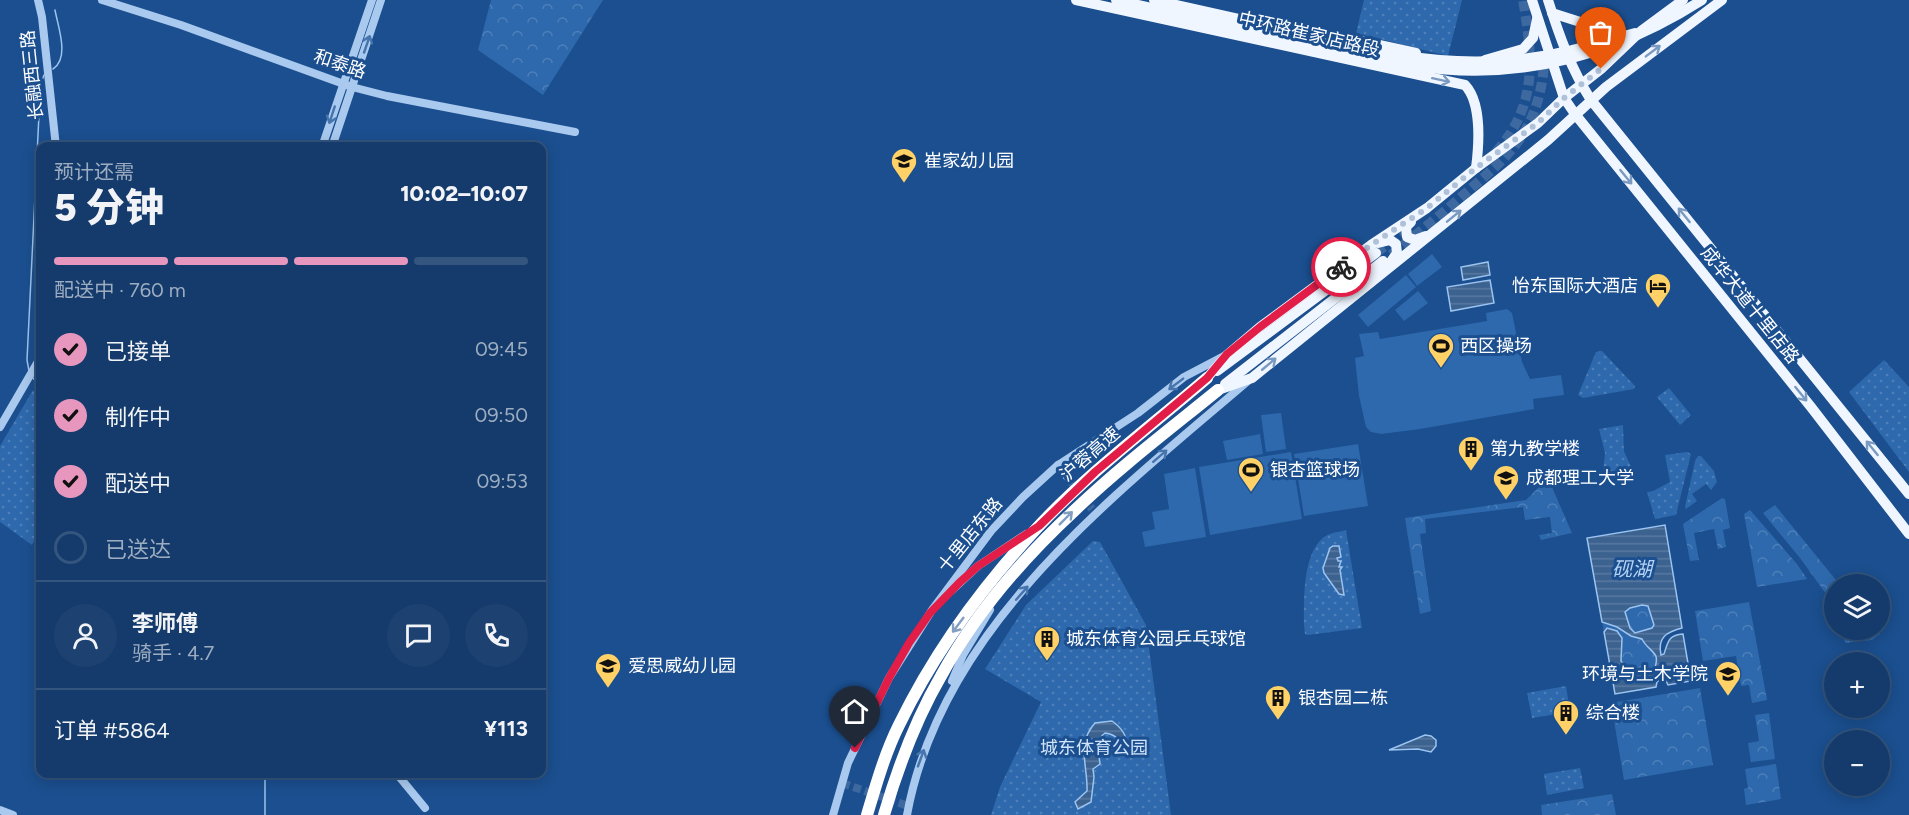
<!DOCTYPE html>
<html lang="zh">
<meta charset="utf-8">
<style>
:root{--surface:#143b6b;--page:#1d4271;--text:#f1f3f6;--muted:#9dadc1;--line:#33557e;--accent:#e797bd}
body{margin:0;font-family:Figtree,"Noto Sans SC",sans-serif;background:var(--page);color:var(--text);height:100vh;display:flex;flex-direction:column;font-size:22px;white-space:nowrap}
*{box-sizing:border-box;margin:0}
p{font-size:20px;color:var(--muted)}
.icon{flex:none;width:33px;height:33px;fill:none;stroke:currentColor;stroke-width:2;stroke-linecap:round;stroke-linejoin:round}
.map{position:relative;flex:1;overflow:hidden}
.side{position:absolute;left:36px;top:142px;width:510px;height:636px;display:flex;flex-direction:column;background:var(--surface);border-radius:12px;box-shadow:0 3px 15px #0003,0 0 0 2px var(--line)}
.side>*{flex:none}
.tools{position:absolute;left:1824px;top:574px;display:grid;gap:12px}
.tools a{display:grid;place-items:center;width:66px;height:66px;border-radius:50%;background:var(--surface);box-shadow:0 3px 15px #0003,0 0 0 2px var(--line);font-size:30px}
.pin{position:absolute;display:grid;place-items:center;width:51px;height:51px;color:#fff;margin:-62px -26px;border-radius:50% 50% 50% 0;rotate:-45deg;box-shadow:0 0 6px #0007}
.pin .icon{rotate:45deg}
.courier{position:absolute;display:grid;place-items:center;width:60px;height:60px;margin:-30px;border:4px solid #e11d48;border-radius:50%;background:#fff;color:#222;box-shadow:0 2px 8px #0007}
.headline em{font-style:normal;font-weight:800}
.headline div{display:flex;flex-direction:column-reverse}
.headline{display:flex;align-items:center;justify-content:space-between;height:102px;padding:0 18px}
h1{font-size:39px;font-weight:800;line-height:45px}
.bar{display:grid;grid-template-columns:repeat(4,1fr);gap:9px 6px;align-content:center;height:72px;padding:0 18px}
.bar i{height:8px;border-radius:4px;background:var(--line)}
.bar .on{background:var(--accent)}
.bar p{grid-column:span 4}
.line{display:flex;align-items:center;gap:15px;padding:0 18px;border-top:2px solid var(--line)}
.line div{flex:1}
.round{display:grid;place-items:center;flex:none;width:63px;height:63px;border-radius:32px;background:var(--page)}
ol{padding:0 18px;list-style:none}
li{display:flex;align-items:center;gap:18px;height:66px}
li p{margin-inline-start:auto}
li .icon{padding:6px;border-radius:50%;background:var(--accent);color:#111;stroke-width:4}
li:last-child{color:var(--muted)}
li i{width:33px;height:33px;border:3px solid var(--line);border-radius:50%}
.map>svg:first-child{display:block}
.grass{fill:url(#grass-dots)}
.forest{fill:url(#forest-crowns)}
.pitch{fill:#2e69ad}
.water{fill:url(#water-rules);stroke:#9cc4f0;stroke-width:1.5;fill-rule:evenodd}
.lines{fill:none;stroke-linecap:round;stroke-linejoin:round}
.stream{stroke:#9cc4f0;stroke-width:1.5}
.minor-tunnel{stroke:#3d69a0;stroke-width:8;stroke-dasharray:8 4;stroke-linecap:butt}
.major-tunnel{stroke:#3d69a0;stroke-width:10;stroke-dasharray:10 5;stroke-linecap:butt}
.minor{stroke:#a9c9ee;stroke-width:8}
.major{stroke:#f0f6ff;stroke-width:10}
.highway{stroke:#fff;stroke-width:12}
.major-bridge{stroke:#f0f6ff;stroke-width:10}
.oneway{stroke:#4674ac}
.oneway2{stroke:#7b9ac1}
.oneway3{stroke:#829ec1}
.done{stroke:#afc1d8;stroke-width:6;stroke-dasharray:0 10.8}
.route{stroke:#e11d48;stroke-width:8}
.labels{text-anchor:middle;stroke-width:6;stroke-linejoin:round;paint-order:stroke}
.street-label{font-size:18px;fill:#fff;stroke:#1b4f8f}
.poi-label{font-size:18px;fill:#fff;stroke:#1b4f8f;text-anchor:start}
.park-label{font-size:18px;fill:#cfe3fa;stroke:#1b4f8f}
.water-label{font-size:20px;font-style:italic;fill:#b5d3f5;stroke:#1b4f8f}
</style>
<div class="map">
<svg width="1909" height="815" viewBox="0 0 1909 815">
<defs>
<pattern id="grass-dots" width="8" height="8" patternUnits="userSpaceOnUse" patternTransform="scale(1.5)"><rect width="8" height="8" fill="#2e69ad"/><path d="M2 2h.1M6 6h.1" fill="none" stroke="#4d80b9" stroke-width="1.8" stroke-linecap="round"/></pattern>
<pattern id="forest-crowns" width="20" height="18" patternUnits="userSpaceOnUse" patternTransform="scale(1.5)"><rect width="20" height="18" fill="#2e69ad"/><path d="M2 6a3 3 0 1 1 6 0M12 15a3 3 0 1 1 6 0" fill="none" stroke="#4d80b9"/></pattern>
<pattern id="water-rules" width="6" height="5" patternUnits="userSpaceOnUse" patternTransform="scale(1.5)"><rect width="6" height="5" fill="#3c6290"/><path d="M0 2.5h6" fill="none" stroke="#597aa1"/></pattern>
</defs>
<rect width="100%" height="100%" fill="#1b4f8f"/>
<g class="grass">
<path d="M 1364,0 L 1462,0 L 1448,56 L 1356,33 Z"/>
<path d="M 1602,351 L 1635,386 L 1634,389 L 1583,398 L 1578,395 L 1596,352 Z"/>
<path d="M 1884,360 L 1909,387 L 1909,472 L 1849,392 Z"/>
<path d="M 1669,388 L 1691,415 L 1680,425 L 1657,397 Z"/>
<path d="M 33,390 L 40,399 L 40,531 L 32,545 L 0,522 L 0,446 Z"/>
<path d="M 1623,425 L 1624,451 L 1632,469 L 1603,474 L 1605,453 L 1599,429 Z"/>
<path d="M 1687,452 L 1691,454 L 1676,515 L 1655,519 L 1647,492 L 1653,491 L 1670,482 L 1665,455 Z"/>
<path d="M 1698,456 L 1701,456 L 1714,471 L 1717,482 L 1711,490 L 1706,484 L 1692,494 L 1697,501 L 1686,509 L 1685,507 L 1695,461 Z"/>
<path d="M 1346,530 L 1362,628 L 1308,635 L 1305,634 L 1304,625 C 1304,601 1302,554 1324,537 C 1329,533 1339,532 1346,530 Z"/>
<path d="M 1093,541 L 1100,542 L 1146,625 L 1171,815 L 991,815 L 1000,787 L 1041,702 L 985,669 L 1026,605 Z"/>
<path d="M 1566,686 L 1570,712 L 1532,718 L 1527,693 Z"/>
<path d="M 1580,768 L 1584,788 L 1547,795 L 1544,774 Z"/>
</g>
<g class="forest">
<path d="M 491,0 L 603,0 L 543,95 L 478,50 Z"/>
<path d="M 1548,478 L 1572,533 L 1541,540 L 1539,535 L 1552,533 L 1550,517 L 1525,520 L 1523,507 L 1425,519 L 1426,533 L 1420,534 L 1431,611 L 1420,614 L 1405,518 L 1526,500 Z"/>
<path d="M 1722,498 L 1725,499 L 1730,528 L 1723,530 L 1726,547 L 1718,549 L 1714,529 L 1694,533 L 1699,560 L 1690,561 L 1683,524 Z"/>
<path d="M 1775,505 L 1840,585 L 1834,585 L 1834,605 L 1800,558 L 1763,513 Z"/>
<path d="M 1750,510 L 1797,564 L 1807,579 L 1757,587 L 1744,514 Z"/>
<path d="M 1749,602 L 1767,700 L 1752,703 L 1749,685 L 1741,686 L 1736,656 L 1703,661 L 1695,611 Z"/>
<path d="M 1646,605 L 1648,606 L 1654,625 L 1652,628 L 1635,633 L 1630,628 L 1625,612 L 1630,608 Z"/>
<path d="M 1602,622 L 1617,627 L 1631,636 L 1642,639 C 1649,653 1661,651 1654,670 L 1641,675 L 1634,673 L 1624,666 L 1620,658 L 1622,637 L 1619,633 L 1607,628 L 1604,632 Z"/>
<path d="M 1842,630 L 1877,630 L 1880,634 L 1872,640 L 1845,643 Z"/>
<path d="M 1700,688 L 1713,765 L 1624,780 L 1611,703 Z"/>
<path d="M 1769,713 L 1775,759 L 1751,762 L 1748,743 L 1759,741 L 1755,715 Z"/>
<path d="M 1776,764 L 1781,799 L 1746,805 L 1744,789 L 1748,788 L 1745,769 Z"/>
<path d="M 1612,794 L 1616,815 L 1542,815 L 1541,805 Z"/>
</g>
<g class="pitch">
<path d="M 1432,254 L 1442,267 L 1417,286 L 1408,274 Z"/>
<path d="M 1406,275 L 1416,287 L 1368,327 L 1358,315 Z"/>
<path d="M 1418,291 L 1428,303 L 1404,321 L 1395,310 Z"/>
<path d="M 1507,309 L 1512,313 L 1522,362 L 1530,379 L 1561,375 L 1564,395 L 1533,399 L 1534,409 L 1420,429 L 1381,434 L 1371,432 L 1366,427 L 1359,396 L 1355,358 L 1364,356 L 1359,334 L 1378,332 L 1380,339 L 1487,321 L 1486,313 Z"/>
<path d="M 1281,413 L 1286,449 L 1266,452 L 1261,415 Z"/>
<path d="M 1260,434 L 1263,454 L 1227,460 L 1223,441 Z"/>
<path d="M 1358,444 L 1368,506 L 1304,516 L 1294,454 Z"/>
<path d="M 1291,452 L 1302,519 L 1210,535 L 1199,467 Z"/>
<path d="M 1195,468 L 1206,537 L 1145,547 L 1142,532 L 1155,529 L 1152,512 L 1169,509 L 1164,474 Z"/>
</g>
<g class="water">
<path d="M 1488,262 L 1490,275 L 1463,280 L 1461,267 Z"/>
<path d="M 1490,280 L 1494,303 L 1451,311 L 1447,287 Z"/>
<path d="M 1665,525 L 1682,628 C 1667,632 1657,637 1661,655 L 1664,654 C 1668,642 1668,635 1683,634 L 1691,681 L 1668,685 L 1666,681 L 1661,679 L 1657,682 L 1656,687 L 1615,694 L 1604,632 L 1607,628 L 1617,631 L 1622,638 L 1621,661 C 1631,675 1640,677 1654,670 C 1662,651 1649,653 1642,639 L 1631,636 L 1617,627 L 1602,622 L 1587,538 ZM 1642,605 L 1648,606 L 1654,625 L 1652,628 L 1635,633 L 1630,628 L 1625,612 L 1630,608 Z"/>
<path d="M 1333,546 L 1339,546 L 1341,557 L 1337,558 L 1338,561 L 1341,561 L 1339,567 L 1342,567 L 1340,570 L 1344,595 L 1339,594 L 1324,573 L 1323,568 L 1330,548 Z"/>
<path d="M 1112,721 C 1122,728 1128,736 1127,748 L 1123,748 C 1120,739 1115,734 1105,733 C 1094,741 1099,752 1100,764 L 1093,769 L 1094,777 L 1091,802 L 1078,809 L 1075,802 L 1087,791 C 1088,766 1076,744 1095,723 Z"/>
<path d="M 1425,735 L 1431,736 L 1436,740 L 1436,746 L 1431,752 L 1418,749 L 1389,750 Z"/>
</g>
<g class="lines">
<g class="stream">
<path d="M 53,69 C 70,58 58,27 55,10"/>
<path d="M 29,371 L 27,360 L 40,94 L 41,83 L 44,75"/>
<path d="M 33,378 L 40,386"/>
<path d="M 265,815 L 265,774"/>
</g>
<g class="minor-tunnel">
<path d="M 1068,478 L 1092,509"/>
<path d="M 842,783 L 908,806"/>
</g>
<g class="major-tunnel">
<path d="M 1496,152 C 1538,105 1533,58 1523,0"/>
<path d="M 1376,253 L 1411,225"/>
<path d="M 1391,255 C 1417,234 1444,212 1469,190 C 1490,172 1513,153 1526,129 C 1538,108 1544,81 1544,57"/>
</g>
<g class="minor">
<path d="M 38,0 L 42,17 L 56,147"/>
<path d="M 102,0 L 181,25 L 352,87 L 387,96 L 575,132"/>
<path d="M 322,147 L 372,0"/>
<path d="M 332,147 L 381,0"/>
<path d="M 0,427 L 40,358"/>
<path d="M 1058,465 L 1068,478"/>
<path d="M 951,591 L 978,566 L 1026,534"/>
<path d="M 952,681 L 963,655 L 990,610"/>
<path d="M 397,774 L 425,808"/>
<path d="M 0,810 L 13,815"/>
<path d="M 833,815 L 848,763 L 889,678 L 932,610 L 991,531 L 1023,497 L 1058,465 L 1138,413 L 1184,377 L 1224,356"/>
<path d="M 907,815 C 941,628 1111,498 1248,381"/>
</g>
<g class="major">
<path d="M 1076,0 L 1465,85 C 1482,103 1479,145 1476,168"/>
<path d="M 1532,0 L 1564,98 L 1575,114 L 1811,407 L 1909,534"/>
<path d="M 1548,0 C 1559,35 1571,69 1591,100 L 1909,494"/>
<path d="M 1552,13 L 1624,36 L 1635,33"/>
<path d="M 1347,38 L 1416,53"/>
<path d="M 1485,60 L 1523,49 L 1533,38 L 1537,19"/>
<path d="M 1411,222 L 1406,227 L 1407,237 L 1415,240 L 1426,236"/>
<path d="M 1378,243 L 1390,240 L 1396,244 L 1397,253 L 1390,263"/>
<path d="M 1217,371 L 1376,253"/>
<path d="M 1207,378 L 1227,355 L 1260,327 L 1371,245 L 1427,208 L 1476,168 L 1538,123 L 1564,98 L 1601,69 L 1641,31 L 1683,0"/>
<path d="M 1225,384 L 1383,261"/>
<path d="M 1218,390 L 1252,378 L 1548,140 L 1606,87 L 1722,0"/>
</g>
<g class="highway">
<path d="M 867,815 C 876,785 885,753 899,725 C 934,653 982,587 1037,528 C 1088,473 1150,427 1207,378"/>
<path d="M 884,815 C 898,767 916,719 941,676 C 975,614 1023,558 1075,510 C 1120,467 1170,429 1218,390"/>
</g>
<g class="major-bridge">
<path d="M 1116,0 C 1179,14 1241,28 1303,42 C 1340,50 1378,60 1415,66 C 1519,82 1614,56 1702,0"/>
<path d="M 1154,0 L 1400,55 C 1459,65 1515,64 1572,50 C 1586,46 1600,44 1613,39"/>
</g>
</g>
<defs><path id="oneway-shaft" d="M-6 0H5M1.5-3L5.5 0L1.5 3" fill="none" stroke-width="1.6" stroke-linecap="round" stroke-linejoin="round" transform="scale(1.5)"/></defs>
<g class="oneway">
<use href="#oneway-shaft" transform="translate(367 44) rotate(-71)"/>
<use href="#oneway-shaft" transform="translate(332 115) rotate(108)"/>
<use href="#oneway-shaft" transform="translate(1176 384) rotate(143)"/>
<use href="#oneway-shaft" transform="translate(1160 456) rotate(-41)"/>
<use href="#oneway-shaft" transform="translate(1022 593) rotate(-49)"/>
<use href="#oneway-shaft" transform="translate(921 758) rotate(-70)"/>
</g>
<g class="oneway2">
<use href="#oneway-shaft" transform="translate(1653 51) rotate(-37)"/>
<use href="#oneway-shaft" transform="translate(1441 80) rotate(12)"/>
<use href="#oneway-shaft" transform="translate(1626 177) rotate(51)"/>
<use href="#oneway-shaft" transform="translate(1684 215) rotate(-129)"/>
<use href="#oneway-shaft" transform="translate(1454 216) rotate(-39)"/>
<use href="#oneway-shaft" transform="translate(1269 364) rotate(-40)"/>
<use href="#oneway-shaft" transform="translate(1801 394) rotate(51)"/>
<use href="#oneway-shaft" transform="translate(1872 448) rotate(-129)"/>
</g>
<g class="oneway3">
<use href="#oneway-shaft" transform="translate(1066 518) rotate(-45)"/>
<use href="#oneway-shaft" transform="translate(958 625) rotate(127)"/>
</g>
<g class="lines">
<path class="done" d="M 1341,267 L 1371,245 L 1427,208 L 1476,168 L 1538,123 L 1564,98 L 1601,69"/>
<path class="route" d="M 855,748 L 889,678 L 909,643 L 930,613 L 959,583 L 978,566 L 1039,526 L 1095,472 L 1207,378 L 1227,354 L 1260,327 L 1341,267"/>
</g>
<defs>
<g id="school-pin" transform="scale(1.35)"><path d="M0 17L-7.5 6A9.5 9.5 0 1 1 7.5 6Z" fill="#ffd166" stroke="#1b4f8f"/><path d="M0-5L7-2L0 1L-7-2ZM-4 1L0 2.5L4 1V4Q0 6-4 4Z" fill="#111"/></g>
<g id="hotel-pin" transform="scale(1.35)"><path d="M0 17L-7.5 6A9.5 9.5 0 1 1 7.5 6Z" fill="#ffd166" stroke="#1b4f8f"/><path d="M-6-4.5h1.5V1H6V5H4.5V3h-9V5H-6ZM-4 0a1.8 1.8 0 1 1 3.6 0ZM.5 0V-2.5h3Q6-2.5 6 0Z" fill="#111"/></g>
<g id="stadium-pin" transform="scale(1.35)"><path d="M0 17L-7.5 6A9.5 9.5 0 1 1 7.5 6Z" fill="#ffd166" stroke="#1b4f8f"/><path d="M0-5a6.5 5 0 1 0 0 10a6.5 5 0 1 0 0-10ZM-3.5-1.8h7v3.6h-7Z" fill="#111"/></g>
<g id="building-pin" transform="scale(1.35)"><path d="M0 17L-7.5 6A9.5 9.5 0 1 1 7.5 6Z" fill="#ffd166" stroke="#1b4f8f"/><path d="M-4-6H4V6H1V3H-1V6H-4ZM-2.5-4.3h1.7v1.8h-1.7ZM.8-4.3h1.7v1.8H.8ZM-2.5-1h1.7V.8h-1.7ZM.8-1h1.7V.8H.8Z" fill="#111"/></g>
<g id="university-pin" transform="scale(1.35)"><path d="M0 17L-7.5 6A9.5 9.5 0 1 1 7.5 6Z" fill="#ffd166" stroke="#1b4f8f"/><path d="M0-5L7-2L0 1L-7-2ZM-4 1L0 2.5L4 1V4Q0 6-4 4Z" fill="#111"/></g>
</defs>
<g fill-rule="evenodd">
<use href="#school-pin" x="904" y="161"/>
<use href="#hotel-pin" x="1658" y="286"/>
<use href="#stadium-pin" x="1441" y="346"/>
<use href="#building-pin" x="1471" y="449"/>
<use href="#stadium-pin" x="1251" y="470"/>
<use href="#university-pin" x="1506" y="478"/>
<use href="#building-pin" x="1047" y="639"/>
<use href="#school-pin" x="608" y="666"/>
<use href="#university-pin" x="1728" y="674"/>
<use href="#building-pin" x="1278" y="698"/>
<use href="#building-pin" x="1566" y="713"/>
</g>
<g class="labels">
<g class="street-label">
<text transform="translate(1309 34) rotate(13)" y="6">中环路崔家店路段</text>
<text transform="translate(340 64) rotate(19)" y="6">和泰路</text>
<text transform="translate(32 75) rotate(-96)" y="6">长融西三路</text>
<text transform="translate(1750 305) rotate(51)" y="6">成华大道十里店路</text>
<text transform="translate(1090 454) rotate(-41)" y="6">沪蓉高速</text>
<text transform="translate(970 535) rotate(-51)" y="6">十里店东路</text>
</g>
<g class="poi-label">
<text x="924" y="167">崔家幼儿园</text>
<text x="1638" y="292" text-anchor="end">怡东国际大酒店</text>
<text x="1460" y="352">西区操场</text>
<text x="1490" y="455">第九教学楼</text>
<text x="1270" y="476">银杏篮球场</text>
<text x="1526" y="484">成都理工大学</text>
<text x="1066" y="645">城东体育公园乒乓球馆</text>
<text x="628" y="672">爱思威幼儿园</text>
<text x="1708" y="680" text-anchor="end">环境与土木学院</text>
<text x="1298" y="704">银杏园二栋</text>
<text x="1586" y="719">综合楼</text>
</g>
<g class="park-label">
<text x="1094" y="754">城东体育公园</text>
</g>
<g class="water-label">
<text x="1632" y="576">砚湖</text>
</g>
</g>
</svg>
<div class="tools">
<a><svg class="icon" aria-label="layers" viewBox="0 0 24 24"><path d="M12 4l9 5-9 5-9-5zM3 14l9 5 9-5"/></svg></a>
<a>+</a>
<a>−</a>
</div>
<div class="pin" style="left:1601px;top:69px;background:#ea580c"><svg class="icon" aria-label="bag" viewBox="0 0 24 24"><path d="M5 8h14l-1 12H6zM9 8a3 3 0 0 1 6 0"/></svg></div>
<div class="pin" style="left:855px;top:748px;background:#1f2937"><svg class="icon" aria-label="home" viewBox="0 0 24 24"><path d="M3 11l9-7 9 7M6 9v11h12V9"/></svg></div>
<div class="courier" style="left:1341px;top:267px"><svg class="icon" aria-label="bike" viewBox="0 0 24 24"><circle cx="6" cy="16" r="4"/><circle cx="18" cy="16" r="4"/><path d="M6 16l4-8h5l3 8M10 8l3 8H6M13 5h3"/></svg></div>
<section class="side">
<div class="headline"><div><h1>5 分钟</h1><p>预计还需</p></div><em>10:02–10:07</em></div>
<div class="bar"><i class="on"></i><i class="on"></i><i class="on"></i><i></i><p>配送中 · 760 m</p></div>
<ol>
<li><svg class="icon" aria-label="check" viewBox="0 0 24 24"><path d="M5 12l5 5 9-10"/></svg>已接单<p>09:45</p></li>
<li><svg class="icon" aria-label="check" viewBox="0 0 24 24"><path d="M5 12l5 5 9-10"/></svg>制作中<p>09:50</p></li>
<li><svg class="icon" aria-label="check" viewBox="0 0 24 24"><path d="M5 12l5 5 9-10"/></svg>配送中<p>09:53</p></li>
<li><i></i>已送达</li>
</ol>
<div class="line" style="height:108px"><a class="round"><svg class="icon" aria-label="person" viewBox="0 0 24 24"><circle cx="12" cy="8" r="4"/><path d="M4 21q1-7 8-7t8 7"/></svg></a><div><b>李师傅</b><p>骑手 · 4.7</p></div><a class="round"><svg class="icon" aria-label="chat" viewBox="0 0 24 24"><path d="M4 5h16v11H9l-5 4z"/></svg></a><a class="round"><svg class="icon" aria-label="phone" viewBox="0 0 24 24"><path d="M5 4h4l2 5-3 2q2 4 5 5l2-3 5 2v4C11 20 4 13 5 4z"/></svg></a></div>
<div class="line" style="height:78px"><div>订单 #5864</div><b>¥113</b></div>
</section>
</div>
